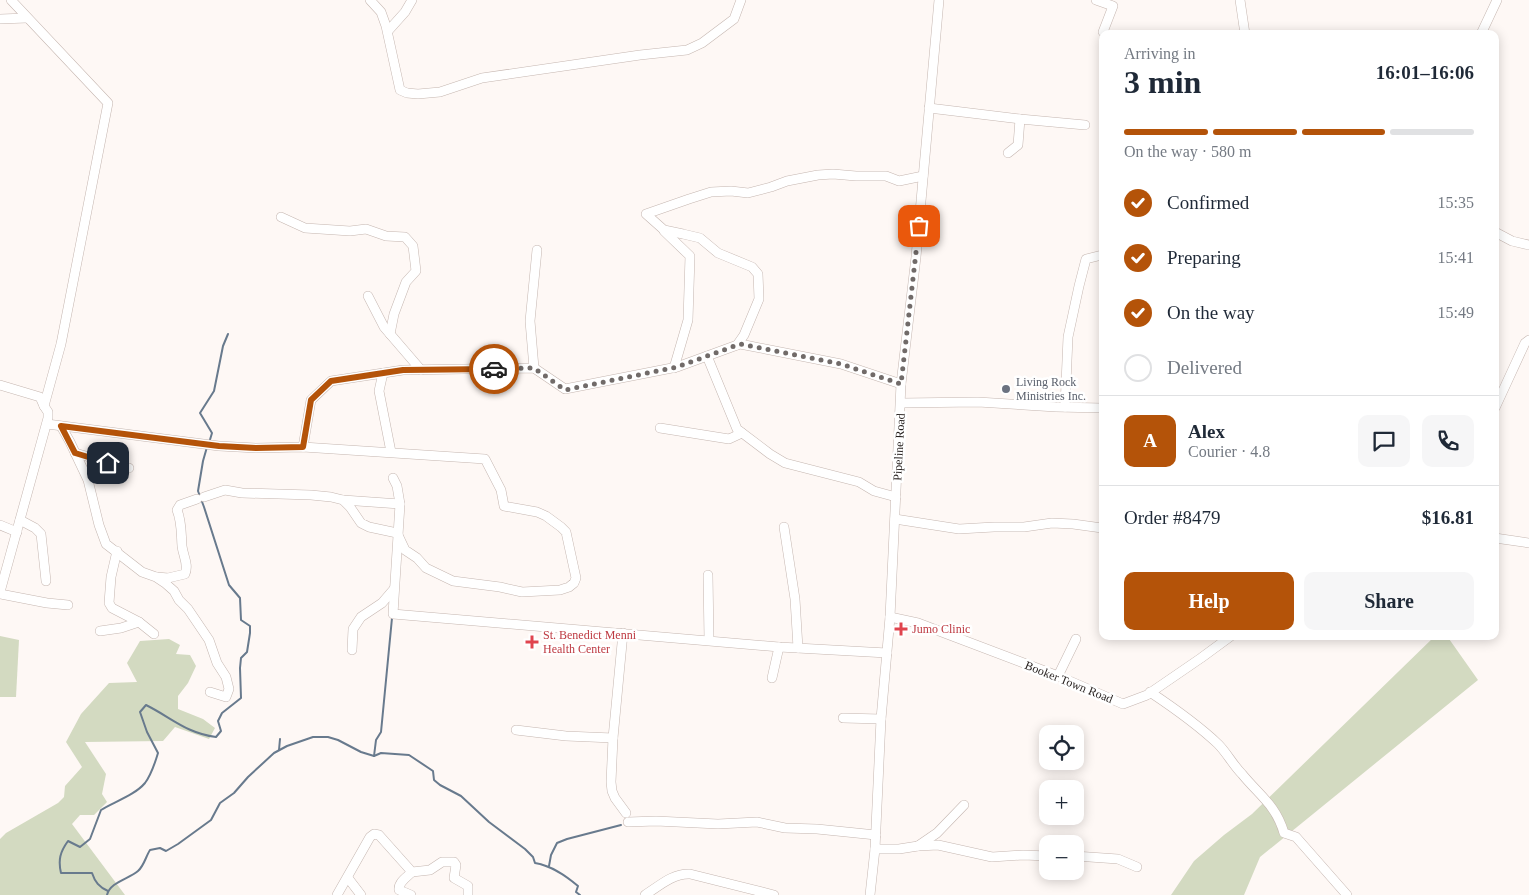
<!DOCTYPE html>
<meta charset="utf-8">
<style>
:root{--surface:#fff;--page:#f6f6f7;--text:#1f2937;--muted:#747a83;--line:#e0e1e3;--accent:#b45309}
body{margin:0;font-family:"Times New Roman",serif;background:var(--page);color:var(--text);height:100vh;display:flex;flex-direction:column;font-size:19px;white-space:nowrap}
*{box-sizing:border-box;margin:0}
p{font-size:16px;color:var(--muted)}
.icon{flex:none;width:28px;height:28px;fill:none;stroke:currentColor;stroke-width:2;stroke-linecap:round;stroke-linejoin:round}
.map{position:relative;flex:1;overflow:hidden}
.panel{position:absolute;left:1099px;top:30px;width:400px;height:610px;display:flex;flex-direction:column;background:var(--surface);border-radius:10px;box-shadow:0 2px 12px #0003}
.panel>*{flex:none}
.controls{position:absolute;left:1039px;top:725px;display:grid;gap:10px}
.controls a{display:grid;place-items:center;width:45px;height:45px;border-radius:10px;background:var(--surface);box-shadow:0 2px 12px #0003;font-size:25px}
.pin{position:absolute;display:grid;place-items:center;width:42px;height:42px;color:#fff;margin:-21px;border-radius:10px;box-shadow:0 2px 8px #0006}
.courier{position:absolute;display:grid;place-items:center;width:50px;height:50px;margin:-25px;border:4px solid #b45309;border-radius:50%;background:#fff;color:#222;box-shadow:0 1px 6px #0007}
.overview em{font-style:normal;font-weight:700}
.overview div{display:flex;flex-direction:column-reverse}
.overview{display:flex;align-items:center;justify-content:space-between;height:85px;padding:0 25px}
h1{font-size:32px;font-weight:700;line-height:38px}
.bar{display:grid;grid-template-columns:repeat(4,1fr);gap:8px 5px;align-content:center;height:60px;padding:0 25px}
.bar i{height:6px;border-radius:4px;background:var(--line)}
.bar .selected{background:var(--accent)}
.bar p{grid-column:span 4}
.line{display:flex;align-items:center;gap:12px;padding:0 25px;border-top:1px solid var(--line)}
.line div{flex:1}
.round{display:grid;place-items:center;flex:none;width:52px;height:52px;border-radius:10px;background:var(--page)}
ol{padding:0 25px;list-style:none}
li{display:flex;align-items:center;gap:15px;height:55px}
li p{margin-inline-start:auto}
li .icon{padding:5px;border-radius:50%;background:var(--accent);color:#fff;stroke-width:4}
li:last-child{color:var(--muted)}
li i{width:28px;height:28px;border:2px solid var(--line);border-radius:50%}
.primary-button{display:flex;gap:10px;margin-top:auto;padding:10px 25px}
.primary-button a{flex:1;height:58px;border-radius:10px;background:var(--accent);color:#fff;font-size:20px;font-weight:700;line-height:58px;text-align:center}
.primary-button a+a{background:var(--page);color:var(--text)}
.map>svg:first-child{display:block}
.green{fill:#d3dac1}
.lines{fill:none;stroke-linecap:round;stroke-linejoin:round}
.stream{stroke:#687a8d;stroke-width:2}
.minor-casing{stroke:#c5b6b0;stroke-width:10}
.minor{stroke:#fff;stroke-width:9}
.done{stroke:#716b69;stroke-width:5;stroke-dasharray:0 9}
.route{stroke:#b45309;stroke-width:6}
.worship-dot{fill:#6b7280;stroke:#fff;stroke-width:2}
.health-dot{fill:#e0444e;stroke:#fff;stroke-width:2}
.labels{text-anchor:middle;stroke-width:5;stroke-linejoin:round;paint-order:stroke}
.worship-label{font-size:12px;fill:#5b616d;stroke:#fff;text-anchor:start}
.street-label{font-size:12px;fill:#251f1d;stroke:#fff}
.health-label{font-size:12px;fill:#be3a42;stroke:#fff;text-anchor:start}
</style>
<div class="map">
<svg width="1529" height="895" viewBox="0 0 1529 895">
<rect width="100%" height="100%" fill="#fef8f5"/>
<g class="green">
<path d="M 0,636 L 19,640 L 16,697 L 0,697 Z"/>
<path d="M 1435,636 L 1447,636 L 1478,680 L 1260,857 L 1244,895 L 1171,895 L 1194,861 L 1224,835 L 1252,814 Z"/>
<path d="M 169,639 L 180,645 L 176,654 L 190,655 L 196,666 L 188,683 L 178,696 L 178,709 L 203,719 L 215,728 L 209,739 L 175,727 L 163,741 L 85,742 L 106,774 L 102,794 L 107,802 L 94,815 L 80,815 L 72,824 L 125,895 L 0,895 L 0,839 L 6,833 L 58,803 L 64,797 L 65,786 L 82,767 L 66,742 L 81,714 L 109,683 L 137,682 L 127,663 L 140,641 Z"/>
</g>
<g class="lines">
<g class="stream">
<path d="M 209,443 L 212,433 L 200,413 L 214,391 L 223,346 L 228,334"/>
<path d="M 279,750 L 280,739"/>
<path d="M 374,756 L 381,753 L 409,755 L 433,771 L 434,780 L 440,785 L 461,796 L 489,822 L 525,849 L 533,857 L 535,863 C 552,866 565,875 578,886 L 576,892 L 580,895"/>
<path d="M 549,866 L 551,855 L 557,843 L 567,839 L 621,825"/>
<path d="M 108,891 C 99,887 95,882 92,873 L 61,873 C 58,860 60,852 68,841 L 80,847 L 90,839 L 101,810 C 114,802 135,795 145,783 C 151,775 155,763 158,753 L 147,732 L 140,712 L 146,705 C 172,718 186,733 216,737 L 221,731 L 218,721 L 222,713 L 241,698 L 240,668 L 241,658 L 247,652 L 250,633 L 250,626 L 241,620 L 240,598 L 229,585 L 204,507 L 198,491 L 203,461 L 207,447"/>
<path d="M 107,895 C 110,882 129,879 138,871 C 144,866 146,856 150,850 L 160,848 L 166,851 L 178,844 L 211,820 L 220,803 L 234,793 L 248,777 L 274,753 L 287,746 L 313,737 L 328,737 L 338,740 L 361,752 L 374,756 L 376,740 L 381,732 L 392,618"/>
</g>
<g class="minor-casing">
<g id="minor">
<path d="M 370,0 L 381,12 L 386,26 L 400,90 L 407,93 L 418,94 L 440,92 L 482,78 L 640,55 L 687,50 L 702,43 L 734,19 L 741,0"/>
<path d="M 1096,0 L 1113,6 L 1103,32"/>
<path d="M 1240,0 L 1245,34"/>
<path d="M 0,19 L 27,18"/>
<path d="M 388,31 L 405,12 L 412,0"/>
<path d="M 1481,34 L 1497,0"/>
<path d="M 929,108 L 1020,119 L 1085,125"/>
<path d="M 1008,153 L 1018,145 L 1020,119"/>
<path d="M 281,217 L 305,228 L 350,231 L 366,229 L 386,236 L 405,237 L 413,246 L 416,271 L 406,282 L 394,314 L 390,334"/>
<path d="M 664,231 L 690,256 L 688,320 L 674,368"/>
<path d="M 1495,232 L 1512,241 L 1529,245"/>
<path d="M 368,296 L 384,327 L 421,370"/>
<path d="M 737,345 L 744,335 L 759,299 L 758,274 L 752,267 L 718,253 L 700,238 L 683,234 L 664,230 L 646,214 L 689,199 L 711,192 L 731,191 L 748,193 L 771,187 L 787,181 L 818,175 L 833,174 L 856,176 L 886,176 L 899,181 L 923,176"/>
<path d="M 707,356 L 737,429 L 770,454 L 785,463 L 859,482 L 874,491 L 896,497"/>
<path d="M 534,368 L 530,321 L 537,250"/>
<path d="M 383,373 L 379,391 L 391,452"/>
<path d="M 0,385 L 40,397 L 44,406"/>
<path d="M 901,403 L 978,402 L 1056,407 L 1102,408"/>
<path d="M 1065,407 L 1068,337 L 1079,286 L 1086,259 L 1102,255"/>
<path d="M 1495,408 L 1525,343 L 1529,340"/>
<path d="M 47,424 L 219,446 L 256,448 L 303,447 L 485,459 L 501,490 L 504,506 L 537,512 L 546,516 L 561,527 L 566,532 L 576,578 L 574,583 L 569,587 L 560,590 L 522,592 L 500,587 L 453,581 L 426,568 L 417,558 L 405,550 L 397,533 L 369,527 L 361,523 L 350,507 L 343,500 L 331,497 L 311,495 L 242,493 L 225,490 L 204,497"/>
<path d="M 61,426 L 70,442 L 88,480 L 99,525 L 106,544 L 142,572 L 156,577 L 165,583 L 174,591 L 179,600 L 188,609 L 209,640 L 217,663 L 226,677 L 229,689 L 226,697 L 210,692"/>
<path d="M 660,428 L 729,439 L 742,433"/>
<path d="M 303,447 L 311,400 L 331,381 L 403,370 L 534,368 L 565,389 L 677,367 L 740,344 L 841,364 L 901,384"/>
<path d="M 75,453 L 129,468"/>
<path d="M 393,478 L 397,486 L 400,504 L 393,614 L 779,647 L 887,653"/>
<path d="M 343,500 L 400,504"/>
<path d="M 895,519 L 959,529 L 994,527 L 1024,527 L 1052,523 L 1073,524 L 1102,528"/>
<path d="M 20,520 L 35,528 L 41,534 L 46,581"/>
<path d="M 0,525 L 17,532"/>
<path d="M 784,527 L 795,599 L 798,648"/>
<path d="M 1495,538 L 1529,543"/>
<path d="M 117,551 L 111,577 L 109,603 L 112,608 L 139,622 L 154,634"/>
<path d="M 708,575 L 709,640"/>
<path d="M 157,577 L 168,578 L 185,574 C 189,564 183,556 182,546 C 181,534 182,522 177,510 L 180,505 L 197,499"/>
<path d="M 0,592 L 48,418 L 48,412 L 44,406 L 61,344 L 108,103 L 11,0"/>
<path d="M 0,594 L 47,603 L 68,605"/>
<path d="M 890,617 L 918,623 L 1058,676 L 1123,704 L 1147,695 L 1201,658 L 1231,636"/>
<path d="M 100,631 L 121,628 L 139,622"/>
<path d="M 623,633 L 613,738 L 611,782 L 612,791 L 615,798 L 626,813"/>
<path d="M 352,650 L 353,629 L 361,617 L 382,603 L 394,589"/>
<path d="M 1058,676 L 1076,639"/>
<path d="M 772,678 L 779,647"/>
<path d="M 1150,692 C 1174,708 1197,724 1218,744 C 1227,753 1233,765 1242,774 C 1259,795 1276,805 1284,833 L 1296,837 L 1347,895"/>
<path d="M 843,718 L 881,719"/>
<path d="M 516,730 L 566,736 L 613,738"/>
<path d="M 628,822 L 656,821 L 718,824 L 757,822 L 785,828 L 817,829 L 876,835"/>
<path d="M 918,846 L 937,833 L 964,805"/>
<path d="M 875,849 L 899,849 L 918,846 L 938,845 L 992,857 L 1023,855 L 1048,856"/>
<path d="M 1075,856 L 1118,859 L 1137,867"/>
<path d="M 348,878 L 361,895"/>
<path d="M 337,895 L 370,837 L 374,834 L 379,835 L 412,872 L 430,870 L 442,862 L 454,862 L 456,865 L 454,878 L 468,886 L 468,895"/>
<path d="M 411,895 L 399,890 C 398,882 407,877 412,872"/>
<path d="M 645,895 C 659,886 673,873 690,874 L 774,895"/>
<path d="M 870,895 L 875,849 L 881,719 L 890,617 L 901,384 L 916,257 L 939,0"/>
</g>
</g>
<use href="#minor" class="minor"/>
</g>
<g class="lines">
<path class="done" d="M 494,369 L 534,368 L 565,390 L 677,367 L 740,344 L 841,364 L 901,384 L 919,226"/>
<path class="route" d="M 108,463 L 75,453 L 61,426 L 219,446 L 256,448 L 303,447 L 311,400 L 331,381 L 403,370 L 494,369"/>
</g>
<circle class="worship-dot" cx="1006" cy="389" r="5"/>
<g class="health-dot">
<path d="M898.5 621.5h5v5h5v5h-5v5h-5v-5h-5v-5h5z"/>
<path d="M529.5 634.5h5v5h5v5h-5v5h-5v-5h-5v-5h5z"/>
</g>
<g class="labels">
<g class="worship-label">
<text x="1016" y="386">Living Rock<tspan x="1016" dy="14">Ministries Inc.</tspan></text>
</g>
<g class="street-label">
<text transform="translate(899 447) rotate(-87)" y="4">Pipeline Road</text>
<text transform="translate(1069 682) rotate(22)" y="4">Booker Town Road</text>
</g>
<g class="health-label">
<text x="912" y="633">Jumo Clinic</text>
<text x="543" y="639">St. Benedict Menni<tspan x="543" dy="14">Health Center</tspan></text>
</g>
</g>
</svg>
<div class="controls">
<a><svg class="icon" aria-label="locate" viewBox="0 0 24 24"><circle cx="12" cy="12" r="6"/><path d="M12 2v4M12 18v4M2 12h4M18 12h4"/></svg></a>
<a>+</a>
<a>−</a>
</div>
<div class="pin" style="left:919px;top:226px;background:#ea580c"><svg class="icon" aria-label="bag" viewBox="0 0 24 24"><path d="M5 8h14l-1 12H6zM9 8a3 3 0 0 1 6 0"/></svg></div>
<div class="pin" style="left:108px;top:463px;background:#1f2937"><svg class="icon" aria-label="home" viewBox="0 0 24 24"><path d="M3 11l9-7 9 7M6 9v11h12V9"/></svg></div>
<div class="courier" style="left:494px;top:369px"><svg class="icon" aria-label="car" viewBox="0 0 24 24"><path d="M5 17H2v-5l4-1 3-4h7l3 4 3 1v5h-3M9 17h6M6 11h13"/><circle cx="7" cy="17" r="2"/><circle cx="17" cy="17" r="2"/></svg></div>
<section class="panel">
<div class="overview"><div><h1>3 min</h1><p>Arriving in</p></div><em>16:01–16:06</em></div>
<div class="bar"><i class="selected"></i><i class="selected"></i><i class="selected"></i><i></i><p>On the way · 580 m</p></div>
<ol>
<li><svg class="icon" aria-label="check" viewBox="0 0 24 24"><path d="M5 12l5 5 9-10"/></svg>Confirmed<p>15:35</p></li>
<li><svg class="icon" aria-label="check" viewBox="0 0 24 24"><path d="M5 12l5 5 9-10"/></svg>Preparing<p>15:41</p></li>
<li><svg class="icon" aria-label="check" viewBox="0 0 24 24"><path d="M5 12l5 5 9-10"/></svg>On the way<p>15:49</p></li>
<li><i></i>Delivered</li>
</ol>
<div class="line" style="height:90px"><b class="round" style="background:var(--accent);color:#fff">A</b><div><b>Alex</b><p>Courier · 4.8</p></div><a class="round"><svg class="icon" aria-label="chat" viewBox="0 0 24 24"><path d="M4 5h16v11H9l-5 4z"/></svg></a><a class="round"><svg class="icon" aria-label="phone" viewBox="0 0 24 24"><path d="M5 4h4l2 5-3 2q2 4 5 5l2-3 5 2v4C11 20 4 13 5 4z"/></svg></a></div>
<div class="line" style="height:65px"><div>Order #8479</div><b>$16.81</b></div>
<div class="primary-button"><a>Help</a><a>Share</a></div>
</section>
</div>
